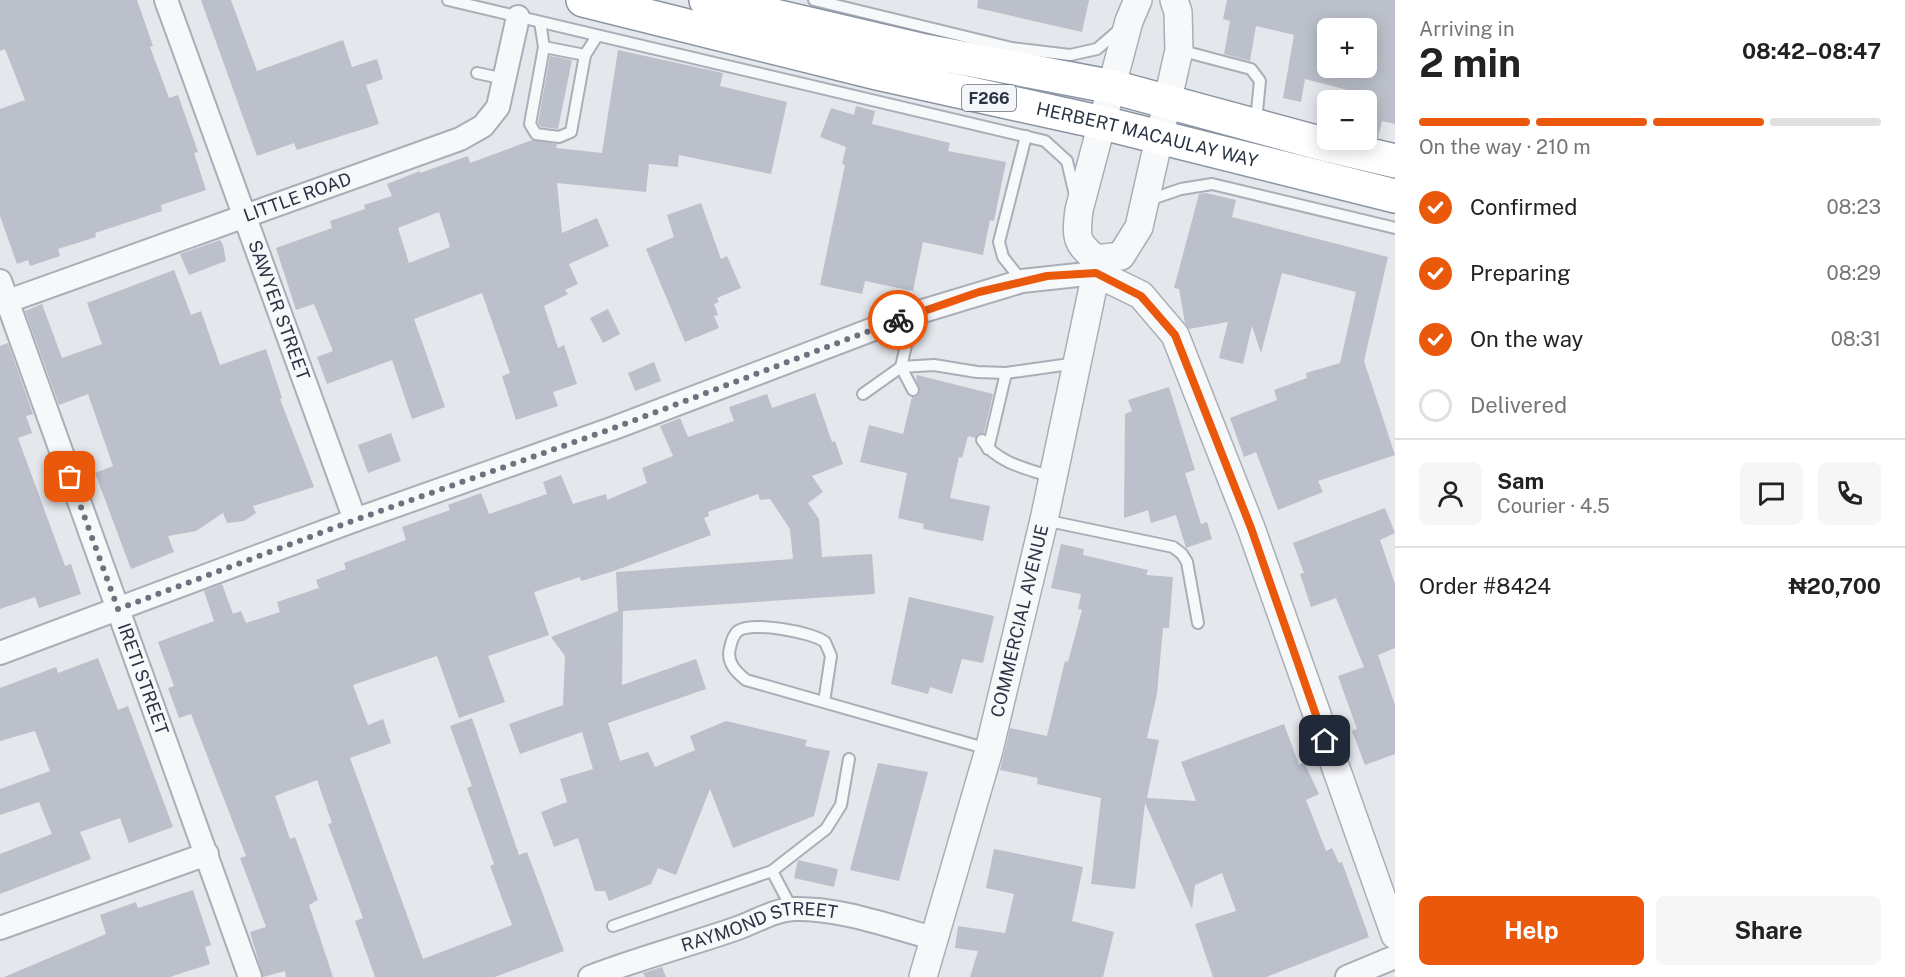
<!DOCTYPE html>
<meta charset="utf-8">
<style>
:root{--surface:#fff;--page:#f6f6f6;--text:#222;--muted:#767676;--line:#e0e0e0;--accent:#ea580c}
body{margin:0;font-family:"Public Sans",sans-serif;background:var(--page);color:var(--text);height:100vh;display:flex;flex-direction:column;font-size:22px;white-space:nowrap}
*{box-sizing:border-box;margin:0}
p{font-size:20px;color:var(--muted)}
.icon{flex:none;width:33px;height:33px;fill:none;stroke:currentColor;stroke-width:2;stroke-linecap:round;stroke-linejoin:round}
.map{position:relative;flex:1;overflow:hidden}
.drawer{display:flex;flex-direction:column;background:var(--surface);width:510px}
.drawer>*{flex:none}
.buttons{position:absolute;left:1317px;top:18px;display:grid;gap:12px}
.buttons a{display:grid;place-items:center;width:60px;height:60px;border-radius:9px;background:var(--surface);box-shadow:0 3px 15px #0003;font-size:30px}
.pin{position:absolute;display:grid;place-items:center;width:51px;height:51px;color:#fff;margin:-26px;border-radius:12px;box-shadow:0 3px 9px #0006}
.courier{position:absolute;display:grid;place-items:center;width:60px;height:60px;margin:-30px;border:4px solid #ea580c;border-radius:50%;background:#fff;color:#222;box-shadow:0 2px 8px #0007}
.head em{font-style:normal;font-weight:700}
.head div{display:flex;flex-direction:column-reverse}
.head{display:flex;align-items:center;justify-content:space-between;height:102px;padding:0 24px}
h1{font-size:39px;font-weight:700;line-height:45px}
.bar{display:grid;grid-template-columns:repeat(4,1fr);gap:9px 6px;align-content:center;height:72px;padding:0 24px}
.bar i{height:8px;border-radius:4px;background:var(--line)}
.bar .on{background:var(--accent)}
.bar p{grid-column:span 4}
.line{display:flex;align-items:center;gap:15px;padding:0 24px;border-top:2px solid var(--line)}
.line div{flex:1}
.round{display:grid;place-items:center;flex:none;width:63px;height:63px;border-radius:9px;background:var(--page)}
ol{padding:0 24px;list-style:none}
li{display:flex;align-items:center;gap:18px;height:66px}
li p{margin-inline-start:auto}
li .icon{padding:6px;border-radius:50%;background:var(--accent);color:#fff;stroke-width:4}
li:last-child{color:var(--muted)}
li i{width:33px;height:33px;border:3px solid var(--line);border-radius:50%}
.primary-button{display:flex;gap:12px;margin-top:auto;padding:12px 24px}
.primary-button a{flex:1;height:69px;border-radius:9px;background:var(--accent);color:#fff;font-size:24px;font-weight:700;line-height:69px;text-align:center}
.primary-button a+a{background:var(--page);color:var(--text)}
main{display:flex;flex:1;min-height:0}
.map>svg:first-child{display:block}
.building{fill:#bbc0ca;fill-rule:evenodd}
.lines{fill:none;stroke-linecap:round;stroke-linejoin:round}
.service-casing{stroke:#a9aeb7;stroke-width:14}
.minor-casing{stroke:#a9aeb7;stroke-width:26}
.tertiary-casing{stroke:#a9aeb7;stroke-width:30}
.trunk-casing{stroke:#8b94a3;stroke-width:36}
.service{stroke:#f7f8fa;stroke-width:10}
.minor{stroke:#f7f8fa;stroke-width:22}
.tertiary{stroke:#f7f8fa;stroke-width:27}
.trunk{stroke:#fff;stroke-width:33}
.done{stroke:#6c737f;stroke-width:6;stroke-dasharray:0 10.8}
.route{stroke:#ea580c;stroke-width:8}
.labels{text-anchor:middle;stroke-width:6;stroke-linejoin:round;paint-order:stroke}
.shield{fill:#f4f6f9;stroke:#676e7b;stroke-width:1.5}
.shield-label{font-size:16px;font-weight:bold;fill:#2b3445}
.street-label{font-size:18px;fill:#2b3445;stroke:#f4f6f9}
</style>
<main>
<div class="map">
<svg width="1395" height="977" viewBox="0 0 1395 977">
<rect width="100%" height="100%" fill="#e4e7ec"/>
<g class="building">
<path d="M 0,0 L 137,0 L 153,46 L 150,47 L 169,98 L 178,95 L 198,152 L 194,153 L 206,190 L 161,205 L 162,211 L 95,233 L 96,237 L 58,249 L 60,256 L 30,266 L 28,260 L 17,264 L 0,216 L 0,109 L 25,100 L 5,49 L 0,51 Z"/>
<path d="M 201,0 L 231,0 L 257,71 L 343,40 L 352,67 L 377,59 L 383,79 L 366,85 L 379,124 L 297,150 L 294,143 L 257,156 Z"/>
<path d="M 978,0 L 1089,0 L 1082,32 L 977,8 Z"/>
<path d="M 1227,0 L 1395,0 L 1395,124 L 1382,121 L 1378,138 L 1366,135 L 1367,95 L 1305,79 L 1301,102 L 1283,98 L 1294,35 L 1256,26 L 1250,61 L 1224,54 L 1230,21 L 1223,19 ZM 1328,28 L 1366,28 L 1366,68 L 1328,68 Z"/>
<path d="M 618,50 L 723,73 L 720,86 L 787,102 L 771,174 L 679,155 L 678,167 L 649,164 L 646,192 L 557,183 L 562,233 L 597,218 L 609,246 L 569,264 L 578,284 L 565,290 L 568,294 L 544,306 L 558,348 L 564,345 L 577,384 L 553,392 L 558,406 L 516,420 L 502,376 L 510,373 L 482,293 L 414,319 L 445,407 L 412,419 L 392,360 L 327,384 L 317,357 L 333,351 L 314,304 L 296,310 L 276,248 L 332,228 L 330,221 L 365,209 L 364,205 L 392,196 L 387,184 L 420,171 L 420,173 L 468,156 L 470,163 L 532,140 L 557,144 L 556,148 L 602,153 ZM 439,212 L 450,247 L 409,263 L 398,228 Z"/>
<path d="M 550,56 L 572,60 L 558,129 L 541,127 L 538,123 Z"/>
<path d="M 856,106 L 875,111 L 872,124 L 950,143 L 948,151 L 1006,162 L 994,221 L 990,220 L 983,255 L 923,242 L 913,291 L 865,281 L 862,294 L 820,285 L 845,165 L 842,164 L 846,147 L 820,137 L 831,108 L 854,115 Z"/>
<path d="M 1206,193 L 1236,200 L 1232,217 L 1388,257 L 1364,361 L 1395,455 L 1318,481 L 1323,492 L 1278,510 L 1256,452 L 1244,457 L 1230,418 L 1277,400 L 1274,390 L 1307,378 L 1306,373 L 1340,363 L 1356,292 L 1282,273 L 1261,353 L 1252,326 L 1243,364 L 1219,358 L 1228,322 L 1189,329 L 1185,323 L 1179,289 L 1174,288 L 1199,194 Z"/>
<path d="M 701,203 L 721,259 L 727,256 L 741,288 L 717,298 L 719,302 L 714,304 L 718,315 L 714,316 L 719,328 L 685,342 L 646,249 L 674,237 L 667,215 Z"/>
<path d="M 220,240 L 223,245 L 226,261 L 189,275 L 180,254 Z"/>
<path d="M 174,270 L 191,315 L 201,311 L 220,365 L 266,349 L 282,398 L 280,399 L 314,487 L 253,506 L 256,513 L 244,521 L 227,523 L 223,513 L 196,531 L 168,536 L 174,552 L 131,569 L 95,473 L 113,466 L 88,394 L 59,405 L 25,311 L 42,304 L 62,358 L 102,344 L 87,303 Z"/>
<path d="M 608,309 L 620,334 L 603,343 L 590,318 Z"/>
<path d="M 8,343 L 33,414 L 26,416 L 32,433 L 18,438 L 65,566 L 71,564 L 81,594 L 39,608 L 35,597 L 0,609 L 0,346 Z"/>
<path d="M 654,362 L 661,381 L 635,391 L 628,373 Z"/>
<path d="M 917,375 L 993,394 L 984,433 L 978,434 L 975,438 L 968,436 L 962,458 L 959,457 L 950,498 L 990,506 L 983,541 L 923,529 L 924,524 L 898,518 L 907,473 L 860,462 L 869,425 L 903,434 L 912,397 L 917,396 L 920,391 L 916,379 Z"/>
<path d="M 1169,387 L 1195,470 L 1185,473 L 1201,524 L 1207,522 L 1212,539 L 1186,548 L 1176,515 L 1151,523 L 1148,510 L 1124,518 L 1125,414 L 1132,411 L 1128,400 Z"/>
<path d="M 815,393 L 832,442 L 835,441 L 843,464 L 812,476 L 823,492 L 808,503 L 819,519 L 822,557 L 872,554 L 875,594 L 623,611 L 622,685 L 696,659 L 706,689 L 608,723 L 620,761 L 648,752 L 655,767 L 695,750 L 690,736 L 726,721 L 807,740 L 805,746 L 830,751 L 814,816 L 733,848 L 710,789 L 676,875 L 658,868 L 651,884 L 609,901 L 605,891 L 595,891 L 578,838 L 554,847 L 541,812 L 567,802 L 560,779 L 593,769 L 582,732 L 520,754 L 509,724 L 563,705 L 565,656 L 551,637 L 618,611 L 616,572 L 793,559 L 790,529 L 770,499 L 760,500 L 758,494 L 708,512 L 709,516 L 704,518 L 711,535 L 614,571 L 581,581 L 580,577 L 534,592 L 549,635 L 488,656 L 505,702 L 459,718 L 437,656 L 353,685 L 368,725 L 383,719 L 391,743 L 350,758 L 423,959 L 512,925 L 490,866 L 494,864 L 467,788 L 472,786 L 450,726 L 472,718 L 519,855 L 527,852 L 564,951 L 495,977 L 375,977 L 355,921 L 363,918 L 328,824 L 332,823 L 317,780 L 275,796 L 290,839 L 295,837 L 318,900 L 309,905 L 333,977 L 286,977 L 285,971 L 263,977 L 250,932 L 266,927 L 240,858 L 246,856 L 191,714 L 179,718 L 168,688 L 174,686 L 158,642 L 214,621 L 204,591 L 222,584 L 233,614 L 241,611 L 246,623 L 280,612 L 277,602 L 319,588 L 316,580 L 346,569 L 344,563 L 406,540 L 402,527 L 450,510 L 448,505 L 481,493 L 489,514 L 547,494 L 543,482 L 561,475 L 573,504 L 606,494 L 607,500 L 647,483 L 642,468 L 673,456 L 660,426 L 680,418 L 688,437 L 734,421 L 729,407 L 767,394 L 772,408 Z"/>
<path d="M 391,433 L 401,461 L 368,473 L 358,445 Z"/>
<path d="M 1385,508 L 1395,533 L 1380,540 L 1395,584 L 1395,648 L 1378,655 L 1395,705 L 1395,754 L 1365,765 L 1352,731 L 1357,729 L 1338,676 L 1364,667 L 1336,598 L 1311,607 L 1300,574 L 1304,573 L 1293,543 Z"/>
<path d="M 1061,544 L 1084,549 L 1083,555 L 1148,570 L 1146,575 L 1173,577 L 1169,628 L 1163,628 L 1157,694 L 1147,738 L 1159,740 L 1147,798 L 1196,801 L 1181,762 L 1284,724 L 1299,765 L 1304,762 L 1319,794 L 1306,800 L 1326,851 L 1332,848 L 1339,863 L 1342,862 L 1369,937 L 1266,977 L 1213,977 L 1195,924 L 1236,911 L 1222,873 L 1195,885 L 1192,909 L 1145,803 L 1135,889 L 1091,884 L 1101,798 L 1037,784 L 1038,778 L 1000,770 L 1010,728 L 1047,736 L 1065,661 L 1068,662 L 1082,610 L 1078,609 L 1081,594 L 1051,588 Z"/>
<path d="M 909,597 L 994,616 L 983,663 L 962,659 L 952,694 L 930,687 L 928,694 L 891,684 Z"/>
<path d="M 98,658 L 118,710 L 128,706 L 173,827 L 129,843 L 120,818 L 80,832 L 91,859 L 0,894 L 0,854 L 52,834 L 39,802 L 0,815 L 0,789 L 50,771 L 35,731 L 0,741 L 0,688 L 56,667 L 58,673 Z"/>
<path d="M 878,763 L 928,772 L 899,881 L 850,870 Z"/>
<path d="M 994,849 L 1083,867 L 1072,921 L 1114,932 L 1103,977 L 970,977 L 978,951 L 955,948 L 958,926 L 1005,933 L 1014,894 L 986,888 Z"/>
<path d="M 798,860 L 838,869 L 834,887 L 794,878 Z"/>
<path d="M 193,890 L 211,945 L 205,947 L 210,964 L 170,977 L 4,977 L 106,934 L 100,915 L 136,902 L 138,908 Z"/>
<path d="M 662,967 L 666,977 L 645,977 L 643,973 Z"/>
</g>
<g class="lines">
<g class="service-casing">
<g id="service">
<path d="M 448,0 L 1045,141 L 1067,161 L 1075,195"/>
<path d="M 814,0 L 1012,48 L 1070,55 L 1097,49 L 1120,29"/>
<path d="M 540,22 L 544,47 L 585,55 L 597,36"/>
<path d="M 544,47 L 530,124 L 536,134 L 559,137 L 571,132 L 585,55"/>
<path d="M 1179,50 L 1251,69 L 1260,81 L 1256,121"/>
<path d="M 477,73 L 505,79"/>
<path d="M 1146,201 L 1181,189 L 1212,184 L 1395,228"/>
<path d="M 1022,281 L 1003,257 L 999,242 L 1026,136"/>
<path d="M 913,315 L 901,367 L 913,390"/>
<path d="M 863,394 L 901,367 L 934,365 L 977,372 L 1006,373 L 1077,363"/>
<path d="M 982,440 C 997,463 1028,469 1052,477"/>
<path d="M 988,449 L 1006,373"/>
<path d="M 1044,520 L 1173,547 L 1182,554 L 1187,562 L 1198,623"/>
<path d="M 824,702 L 831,656 L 825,642 C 812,632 752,621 738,631 C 733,635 731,643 730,648 C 726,662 736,672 746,680 L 988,749"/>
<path d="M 772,871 L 792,909"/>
<path d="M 613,926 L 772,871 L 826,829 L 841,805 L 849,759"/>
</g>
</g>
<g class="minor-casing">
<g id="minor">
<path id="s1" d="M 166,0 L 355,520"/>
<path id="s2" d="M 0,281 L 250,977"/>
<path id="s3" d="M 0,304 L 460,139 L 483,126 L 498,107 L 518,17"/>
<path d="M 0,653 L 355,520 L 614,428 L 913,314 L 1022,281 L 1096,273"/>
<path d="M 0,928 L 207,854"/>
<path id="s4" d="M 590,977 C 639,958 689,945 738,928 C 757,921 774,910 794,909 C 841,908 888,926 933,938"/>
<path d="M 1347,977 L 1395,957"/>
</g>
</g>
<g class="tertiary-casing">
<g id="tertiary">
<path d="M 1138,0 L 1129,21 L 1079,210 C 1076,237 1075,242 1096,259 L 1121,256 L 1139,227 L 1179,50 L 1178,12 L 1174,0"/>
<path d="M 1096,273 L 1141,295 L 1175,335 L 1251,528 L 1395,935"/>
<path id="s5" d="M 923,977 L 989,750 L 1044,520 L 1096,273 L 1096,259"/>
</g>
</g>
<g class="trunk-casing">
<g id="trunk">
<path id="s6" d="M 583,0 L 881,74 L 1103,123 L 1395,196"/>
<path d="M 706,0 L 925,51 L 1113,87 L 1327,145 L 1395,161"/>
</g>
</g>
<use href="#service" class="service"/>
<use href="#minor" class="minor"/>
<use href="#tertiary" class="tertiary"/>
<use href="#trunk" class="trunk"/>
</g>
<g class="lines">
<path class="done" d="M 70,477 L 118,609 L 355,520 L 614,428 L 898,320"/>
<path class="route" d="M 898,320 L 979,292 L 1047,276 L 1096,273 L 1141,296 L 1175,335 L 1251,528 L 1325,741"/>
</g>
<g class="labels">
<rect class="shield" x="962" y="85" width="54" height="26" rx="4.5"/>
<g class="shield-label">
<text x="989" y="104">F266</text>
</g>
<g class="street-label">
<text dy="6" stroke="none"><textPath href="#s6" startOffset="580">HERBERT MACAULAY WAY</textPath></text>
<text dy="6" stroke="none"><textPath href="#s3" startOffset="316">LITTLE ROAD</textPath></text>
<text dy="6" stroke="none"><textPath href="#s1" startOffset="330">SAWYER STREET</textPath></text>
<text dy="6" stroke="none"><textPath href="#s5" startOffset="369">COMMERCIAL AVENUE</textPath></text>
<text dy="6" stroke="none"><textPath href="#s2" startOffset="423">IRETI STREET</textPath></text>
<text dy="6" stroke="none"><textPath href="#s4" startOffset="178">RAYMOND STREET</textPath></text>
</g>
</g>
</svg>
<div class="buttons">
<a>+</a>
<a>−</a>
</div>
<div class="pin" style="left:70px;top:477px;background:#ea580c"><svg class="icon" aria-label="bag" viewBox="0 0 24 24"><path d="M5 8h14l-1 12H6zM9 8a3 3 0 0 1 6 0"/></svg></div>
<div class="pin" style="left:1325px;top:741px;background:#1f2937"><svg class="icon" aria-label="home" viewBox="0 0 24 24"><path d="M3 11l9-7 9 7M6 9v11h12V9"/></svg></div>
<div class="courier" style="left:898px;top:320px"><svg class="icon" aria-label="bike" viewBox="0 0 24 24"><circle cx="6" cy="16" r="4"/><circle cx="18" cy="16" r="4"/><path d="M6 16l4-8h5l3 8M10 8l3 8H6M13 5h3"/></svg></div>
</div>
<section class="drawer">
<div class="head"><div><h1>2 min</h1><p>Arriving in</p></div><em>08:42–08:47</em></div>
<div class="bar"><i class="on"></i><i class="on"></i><i class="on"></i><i></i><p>On the way · 210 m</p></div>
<ol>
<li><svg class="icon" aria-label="check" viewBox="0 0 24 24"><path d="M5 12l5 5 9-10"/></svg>Confirmed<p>08:23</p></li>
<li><svg class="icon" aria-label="check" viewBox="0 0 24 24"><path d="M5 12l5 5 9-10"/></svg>Preparing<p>08:29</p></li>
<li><svg class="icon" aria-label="check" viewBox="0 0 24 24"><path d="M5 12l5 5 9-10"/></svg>On the way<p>08:31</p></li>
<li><i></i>Delivered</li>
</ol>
<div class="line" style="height:108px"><a class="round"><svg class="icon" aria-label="person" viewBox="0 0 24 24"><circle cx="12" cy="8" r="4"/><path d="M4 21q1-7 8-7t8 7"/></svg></a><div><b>Sam</b><p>Courier · 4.5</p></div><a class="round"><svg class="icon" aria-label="chat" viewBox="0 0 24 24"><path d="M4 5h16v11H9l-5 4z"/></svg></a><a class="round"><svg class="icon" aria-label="phone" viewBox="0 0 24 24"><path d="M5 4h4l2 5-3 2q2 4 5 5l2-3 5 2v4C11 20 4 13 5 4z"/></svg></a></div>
<div class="line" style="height:78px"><div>Order #8424</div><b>₦20,700</b></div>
<div class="primary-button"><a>Help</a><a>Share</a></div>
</section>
</main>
